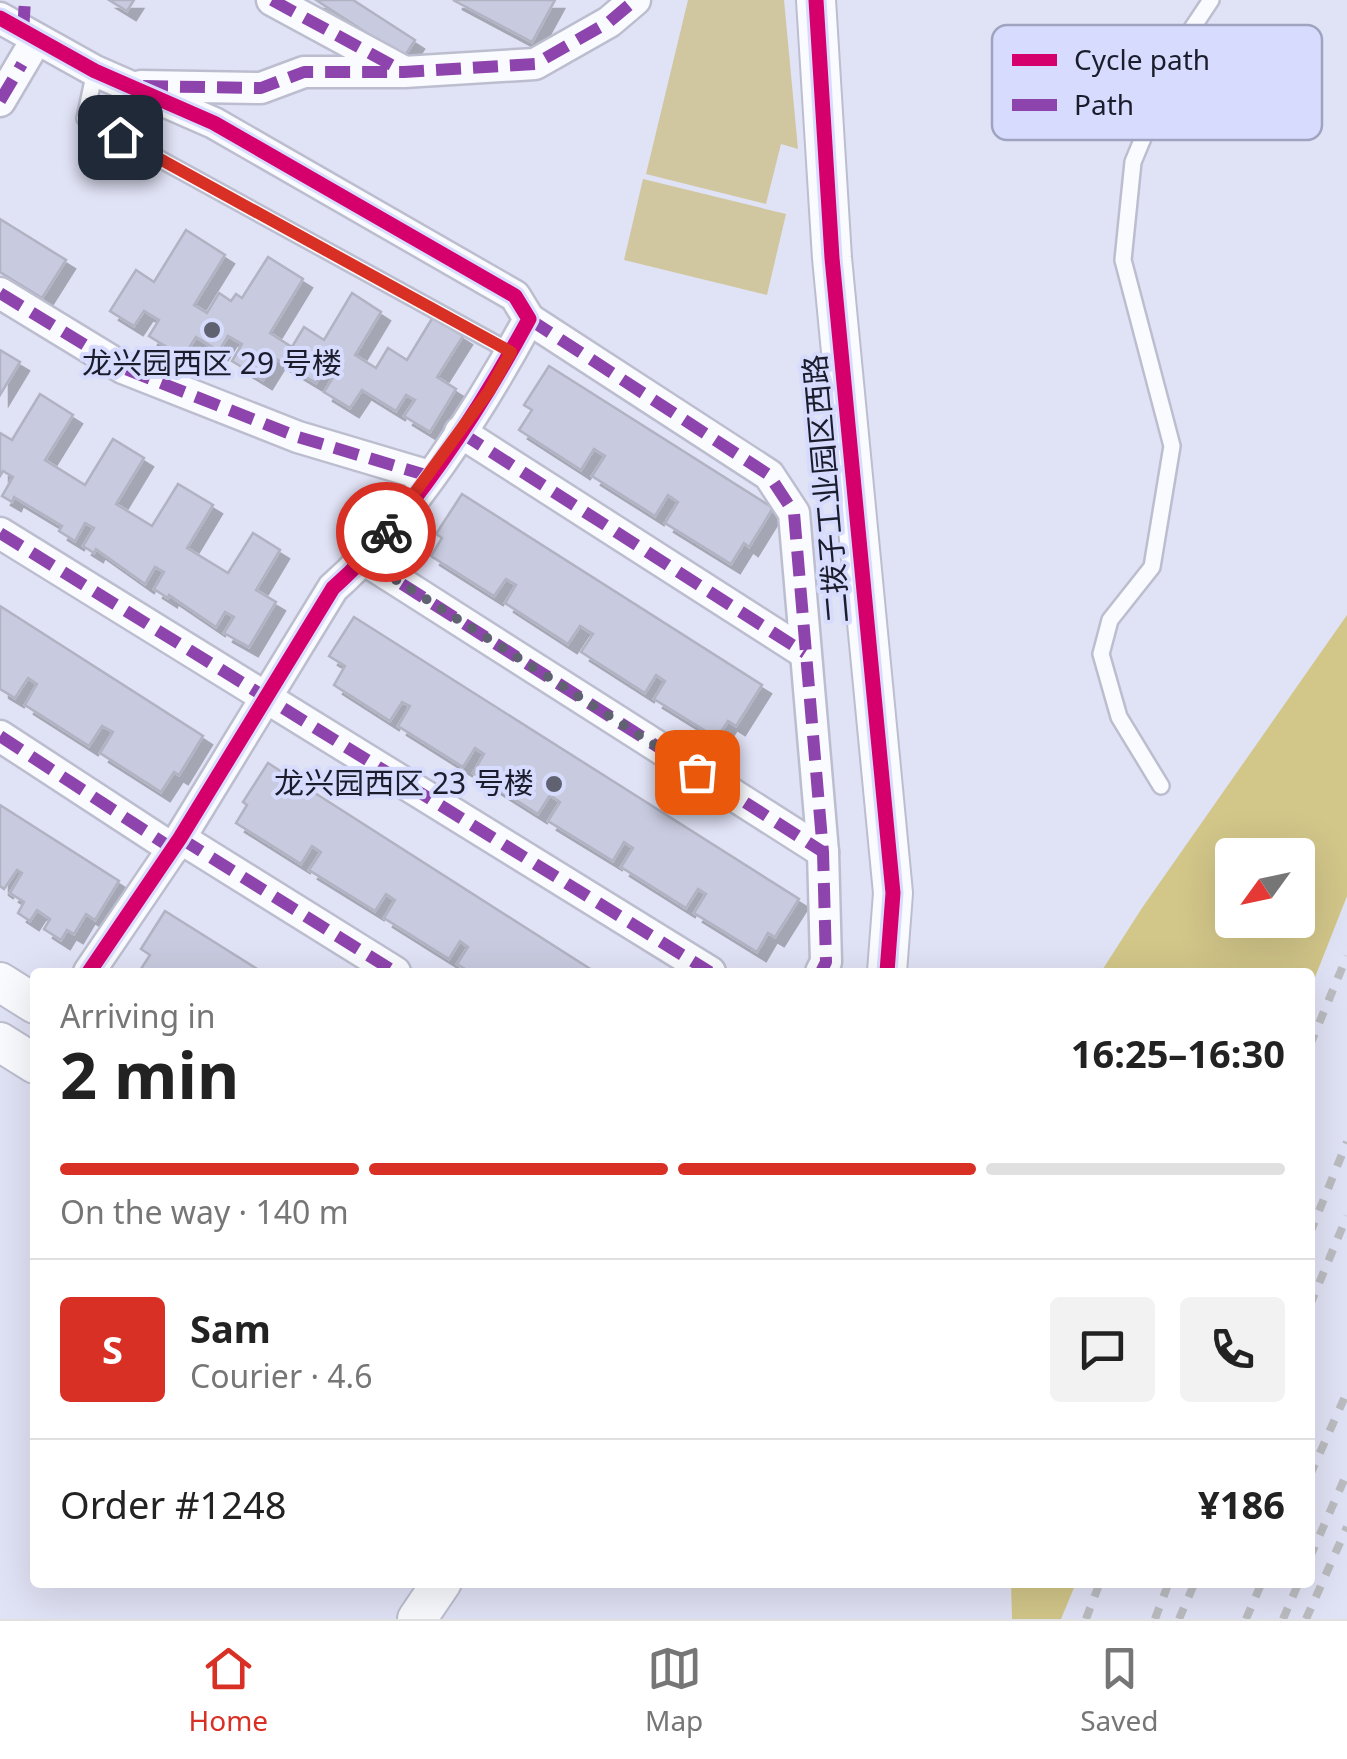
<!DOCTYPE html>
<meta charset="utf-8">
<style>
:root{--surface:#fff;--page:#f2f2f2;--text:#222;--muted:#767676;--line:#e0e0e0;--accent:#d93025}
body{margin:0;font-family:"Noto Sans","Noto Sans SC",sans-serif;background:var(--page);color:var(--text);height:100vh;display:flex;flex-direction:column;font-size:38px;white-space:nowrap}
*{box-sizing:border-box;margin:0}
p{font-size:32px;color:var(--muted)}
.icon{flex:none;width:55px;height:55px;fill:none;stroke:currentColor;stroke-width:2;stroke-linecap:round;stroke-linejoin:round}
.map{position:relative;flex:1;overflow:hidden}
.side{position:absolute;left:30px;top:968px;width:1285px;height:620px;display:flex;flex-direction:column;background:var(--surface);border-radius:10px;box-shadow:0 10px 40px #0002}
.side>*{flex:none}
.needle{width:65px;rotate:237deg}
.controls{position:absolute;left:1215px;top:838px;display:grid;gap:20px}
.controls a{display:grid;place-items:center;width:100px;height:100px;border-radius:10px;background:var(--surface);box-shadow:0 10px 40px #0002;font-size:50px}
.pin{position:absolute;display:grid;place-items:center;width:85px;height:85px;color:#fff;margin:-42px;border-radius:20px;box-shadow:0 5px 15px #0006}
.courier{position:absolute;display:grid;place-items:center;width:100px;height:100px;margin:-50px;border:8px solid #d93025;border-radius:50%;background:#fff;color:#222;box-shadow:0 2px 12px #0007}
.summary em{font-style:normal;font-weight:700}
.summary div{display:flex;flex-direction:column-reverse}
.summary{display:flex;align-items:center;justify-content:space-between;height:170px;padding:0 30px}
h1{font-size:65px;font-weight:700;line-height:75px}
.bar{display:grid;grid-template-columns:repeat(4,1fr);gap:15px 10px;align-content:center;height:120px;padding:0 30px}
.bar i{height:12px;border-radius:8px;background:var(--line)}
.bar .current{background:var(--accent)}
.bar p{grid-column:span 4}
.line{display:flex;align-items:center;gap:25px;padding:0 30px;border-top:2px solid var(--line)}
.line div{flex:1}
.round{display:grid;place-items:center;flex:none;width:105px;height:105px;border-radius:10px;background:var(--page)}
.tabs{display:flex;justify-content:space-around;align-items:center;height:140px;border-top:2px solid var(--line);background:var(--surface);font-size:28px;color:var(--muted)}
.tabs a{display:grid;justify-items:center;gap:5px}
.tabs .current{color:var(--accent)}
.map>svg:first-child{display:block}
.green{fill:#d0c7a1}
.forest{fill:#d2c689;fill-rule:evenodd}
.building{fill:#c8cbdf;stroke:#b1b3c3;stroke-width:2.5;filter:url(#shadow)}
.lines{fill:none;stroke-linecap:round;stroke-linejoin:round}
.service-casing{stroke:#bcbecf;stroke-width:20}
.minor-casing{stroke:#bcbecf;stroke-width:35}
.tertiary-casing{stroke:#bcbecf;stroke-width:42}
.service{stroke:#fafbfe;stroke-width:15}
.minor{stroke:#fafbfe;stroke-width:30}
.tertiary{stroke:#fafbfe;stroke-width:38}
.rail{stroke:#bbbcc0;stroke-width:8;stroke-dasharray:12 12;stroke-linecap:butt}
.quiet{stroke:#8e44ad;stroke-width:12;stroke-dasharray:25 12;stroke-linecap:butt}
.cycleway-casing{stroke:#d7dcfe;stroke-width:21}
.cycleway{stroke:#d6006c;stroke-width:15}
.done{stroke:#606272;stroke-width:10;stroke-dasharray:0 18}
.route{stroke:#d93025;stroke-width:12}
.poi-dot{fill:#606272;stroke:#d7dcfe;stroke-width:4}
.labels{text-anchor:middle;stroke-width:8;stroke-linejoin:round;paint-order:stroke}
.poi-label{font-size:30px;fill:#1b1d2c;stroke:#d7dcfe}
.street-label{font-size:30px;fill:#1b1d2c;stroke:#d7dcfe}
.key{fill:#d7dcfe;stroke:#9fa3bf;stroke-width:2.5}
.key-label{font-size:28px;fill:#1b1d2c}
</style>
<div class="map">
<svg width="1347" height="1619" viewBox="0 0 1347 1619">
<defs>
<filter id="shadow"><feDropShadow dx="9" dy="9" stdDeviation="0" flood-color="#0004"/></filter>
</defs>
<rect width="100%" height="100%" fill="#e0e2f5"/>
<g class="green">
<path d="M 688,0 L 784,0 L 798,149 L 781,144 L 766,204 L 646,174 Z"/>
<path d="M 643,179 L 786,214 L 767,295 L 624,260 Z"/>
</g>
<g class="forest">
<path d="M 1347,615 L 1347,896 L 1310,990 L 1310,972 L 1101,972 L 1142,908 ZM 1232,855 L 1298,855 L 1298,920 L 1232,920 Z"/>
<path d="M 1011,1583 L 1011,1582 L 1076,1583 L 1061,1619 L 1012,1619 Z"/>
</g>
<g class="building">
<path d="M 109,0 L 134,0 L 127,11 Z"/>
<path d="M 316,0 L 353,0 L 415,40 L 404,57 Z"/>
<path d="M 453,0 L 555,0 L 532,42 Z"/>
<path d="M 0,219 L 66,260 L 42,298 L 0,272 Z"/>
<path d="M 186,230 L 225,255 L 194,305 L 207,313 L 219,293 L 231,301 L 236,294 L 242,298 L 268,257 L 303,279 L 270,333 L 292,347 L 304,327 L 324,340 L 352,293 L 381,312 L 355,355 L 376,368 L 388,348 L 407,360 L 433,317 L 463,336 L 437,377 L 456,389 L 430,432 L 404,416 L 415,400 L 406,395 L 396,411 L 362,390 L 350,408 L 324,392 L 334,376 L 324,370 L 316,383 L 276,359 L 263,380 L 232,361 L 242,344 L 228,336 L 219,351 L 196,337 L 183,357 L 149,336 L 159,320 L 144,311 L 134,326 L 110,311 L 136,270 L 154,282 Z"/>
<path d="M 0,350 L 20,362 L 0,395 Z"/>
<path d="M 549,366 L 773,508 L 749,547 L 744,543 L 731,564 L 665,523 L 678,502 L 668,495 L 655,516 L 592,476 L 605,456 L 594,449 L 581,470 L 519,430 L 532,410 L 524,405 Z"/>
<path d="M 40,394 L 73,415 L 45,460 L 85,485 L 113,439 L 144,458 L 116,504 L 152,526 L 178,484 L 213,505 L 187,548 L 228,573 L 253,533 L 280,550 L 256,590 L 276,602 L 249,647 L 224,633 L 234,617 L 225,612 L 216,627 L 169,595 L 168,598 L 154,589 L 164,572 L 155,567 L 145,584 L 96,549 L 94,553 L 83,546 L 94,528 L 85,523 L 75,541 L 59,531 L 62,526 L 14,497 L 12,502 L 2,496 L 13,477 L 3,471 L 0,476 L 0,433 L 12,440 Z"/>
<path d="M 462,494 L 762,685 L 736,726 L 728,721 L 717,738 L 654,699 L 665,681 L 656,675 L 645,693 L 581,652 L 593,634 L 580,626 L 568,644 L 505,603 L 516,585 L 506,579 L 494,596 L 431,556 L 442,538 L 436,534 Z"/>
<path d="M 0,606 L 203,736 L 179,775 L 174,772 L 161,792 L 100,753 L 113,732 L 102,726 L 89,746 L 25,705 L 37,684 L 28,678 L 15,698 L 0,689 Z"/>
<path d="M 354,617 L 799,899 L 775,937 L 768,933 L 757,952 L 694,913 L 706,894 L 698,889 L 686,908 L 621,867 L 633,848 L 624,842 L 613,861 L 548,821 L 560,802 L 550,795 L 538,814 L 473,773 L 484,754 L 475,748 L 463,767 L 398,726 L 410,706 L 402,702 L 390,721 L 334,685 L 345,666 L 329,656 Z"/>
<path d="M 268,763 L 595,972 L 470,972 L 457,964 L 468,947 L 460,941 L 449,959 L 384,918 L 395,900 L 386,894 L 375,911 L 309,870 L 321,852 L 312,846 L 301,864 L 236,823 L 247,805 L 243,802 Z"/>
<path d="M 0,805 L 119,881 L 95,920 L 86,914 L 74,934 L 67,930 L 61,940 L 44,929 L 50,919 L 37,910 L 30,921 L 18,913 L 24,902 L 10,893 L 22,873 L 17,870 L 4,889 L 0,886 Z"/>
<path d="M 165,911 L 262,972 L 139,972 L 150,955 L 141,949 Z"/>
</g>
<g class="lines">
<g class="service-casing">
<g id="service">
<path d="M 95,71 L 85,118 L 511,352"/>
<path d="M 1161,786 L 1119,717 L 1101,654 L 1110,620 L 1152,567 L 1172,446 L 1123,260 L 1133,162 L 1183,42 L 1211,0"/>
</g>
</g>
<g class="minor-casing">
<g id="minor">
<path d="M 272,0 L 401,70"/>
<path d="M 0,18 L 95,71 L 214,123 L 515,296 L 529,319 C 481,408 409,521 333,588 L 180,838 L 89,972"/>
<path d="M 141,86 L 261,88 L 304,72 L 404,72 L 535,64 L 609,22 L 635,0"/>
<path d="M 0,101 L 36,40"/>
<path d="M 0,293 L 123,368 L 298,437 L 429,476"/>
<path d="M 529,319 L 769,475 L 794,513 L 823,852 L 826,962 L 821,972"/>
<path d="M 460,432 L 805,653"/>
<path d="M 0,533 L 710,972"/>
<path d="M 365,560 L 823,852"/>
<path d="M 0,736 L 173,849"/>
<path d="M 180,838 L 395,972"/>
</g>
</g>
<g class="tertiary-casing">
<g id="tertiary">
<path d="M 816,0 L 832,258 L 893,893 L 887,972"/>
<path d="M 0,982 L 35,1004"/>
<path d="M 0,1042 L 35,1064"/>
<path d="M 417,1619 L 442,1582"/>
</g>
</g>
<use href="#service" class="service"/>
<use href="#minor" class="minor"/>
<use href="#tertiary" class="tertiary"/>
<g class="rail">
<path d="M 1310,1045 L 1347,956"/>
<path d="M 1310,1233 L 1347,1142"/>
<path d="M 1310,1305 L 1347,1216"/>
<path d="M 1310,1475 L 1347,1392"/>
<path d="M 1310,1557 L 1347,1473"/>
<path d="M 1086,1619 L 1100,1582"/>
<path d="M 1155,1619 L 1169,1582"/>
<path d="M 1179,1619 L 1195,1582"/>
<path d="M 1246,1619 L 1262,1582"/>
<path d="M 1283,1619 L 1299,1582"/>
<path d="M 1306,1619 L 1347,1527"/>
</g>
<g class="quiet">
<path d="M 272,0 L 399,69"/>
<path d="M 23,31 L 25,0"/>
<path d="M 143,86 L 261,88 L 304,72 L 404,72 L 535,64 L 609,22 L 635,0"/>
<path d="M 0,101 L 22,64"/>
<path d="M 0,293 L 123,368 L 298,437 L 429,476"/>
<path d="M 529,319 L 769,475 L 794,513 L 823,852 L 826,962 L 821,972"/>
<path d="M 460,432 L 805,653"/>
<path d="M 0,533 L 710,972"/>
<path d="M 402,584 L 823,852"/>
<path d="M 0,736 L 173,849"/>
<path d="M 180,838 L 395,972"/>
</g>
<g class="cycleway-casing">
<g id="cycleway">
<path d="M 816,0 L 832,258 L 893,893 L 887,972"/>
<path d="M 0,18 L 95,71 L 214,123 L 515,296 L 529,319 C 481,408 409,521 333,588 L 180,838 L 89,972"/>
</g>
</g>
<use href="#cycleway" class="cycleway"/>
</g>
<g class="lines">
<path class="done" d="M 386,532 L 365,560 L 697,772"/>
<path class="route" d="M 120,137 L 511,352 L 489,391 L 386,532"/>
</g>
<g class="poi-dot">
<circle cx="212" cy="330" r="10"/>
<circle cx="554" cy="784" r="10"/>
</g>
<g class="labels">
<g class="poi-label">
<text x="212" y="374">龙兴园西区 29 号楼</text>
<text x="534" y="794" text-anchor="end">龙兴园西区 23 号楼</text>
</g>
<g class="street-label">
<text transform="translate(827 489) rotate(-95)" y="10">二拨子工业园区西路</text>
</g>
</g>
<rect x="992" y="25" width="330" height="115" rx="15" class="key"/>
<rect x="1012" y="54" width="45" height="12" fill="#d6006c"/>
<rect x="1012" y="99" width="45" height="12" fill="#8e44ad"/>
<g class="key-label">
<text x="1074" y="70">Cycle path</text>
<text x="1074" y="115">Path</text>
</g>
</svg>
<div class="controls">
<a><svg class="needle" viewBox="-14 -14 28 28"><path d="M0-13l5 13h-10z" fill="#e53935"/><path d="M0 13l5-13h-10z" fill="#767676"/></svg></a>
</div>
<div class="pin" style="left:697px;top:772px;background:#ea580c"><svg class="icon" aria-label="bag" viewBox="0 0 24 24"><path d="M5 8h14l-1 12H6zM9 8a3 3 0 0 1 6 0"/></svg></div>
<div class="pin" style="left:120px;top:137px;background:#1f2937"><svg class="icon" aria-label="home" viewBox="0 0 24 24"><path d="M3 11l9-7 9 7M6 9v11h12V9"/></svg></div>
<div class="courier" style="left:386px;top:532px"><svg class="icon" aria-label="bike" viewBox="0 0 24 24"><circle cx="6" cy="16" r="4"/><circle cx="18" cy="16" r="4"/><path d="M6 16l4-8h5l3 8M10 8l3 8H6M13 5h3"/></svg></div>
<section class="side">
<div class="summary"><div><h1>2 min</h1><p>Arriving in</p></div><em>16:25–16:30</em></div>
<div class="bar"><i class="current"></i><i class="current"></i><i class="current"></i><i></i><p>On the way · 140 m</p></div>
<div class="line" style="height:180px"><b class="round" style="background:var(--accent);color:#fff">S</b><div><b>Sam</b><p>Courier · 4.6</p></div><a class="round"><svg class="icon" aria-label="chat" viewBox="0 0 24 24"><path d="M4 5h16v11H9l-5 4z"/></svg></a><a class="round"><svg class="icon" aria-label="phone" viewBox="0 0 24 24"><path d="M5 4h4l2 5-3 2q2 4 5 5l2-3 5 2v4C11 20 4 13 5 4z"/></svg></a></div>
<div class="line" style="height:130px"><div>Order #1248</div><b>¥186</b></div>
</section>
</div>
<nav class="tabs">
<a class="current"><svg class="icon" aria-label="home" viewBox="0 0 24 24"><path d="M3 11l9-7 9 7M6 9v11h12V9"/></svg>Home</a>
<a><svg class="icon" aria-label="map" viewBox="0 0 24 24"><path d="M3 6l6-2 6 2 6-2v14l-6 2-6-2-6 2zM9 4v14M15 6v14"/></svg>Map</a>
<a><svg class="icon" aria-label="saved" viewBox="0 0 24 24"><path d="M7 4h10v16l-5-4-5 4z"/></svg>Saved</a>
</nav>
